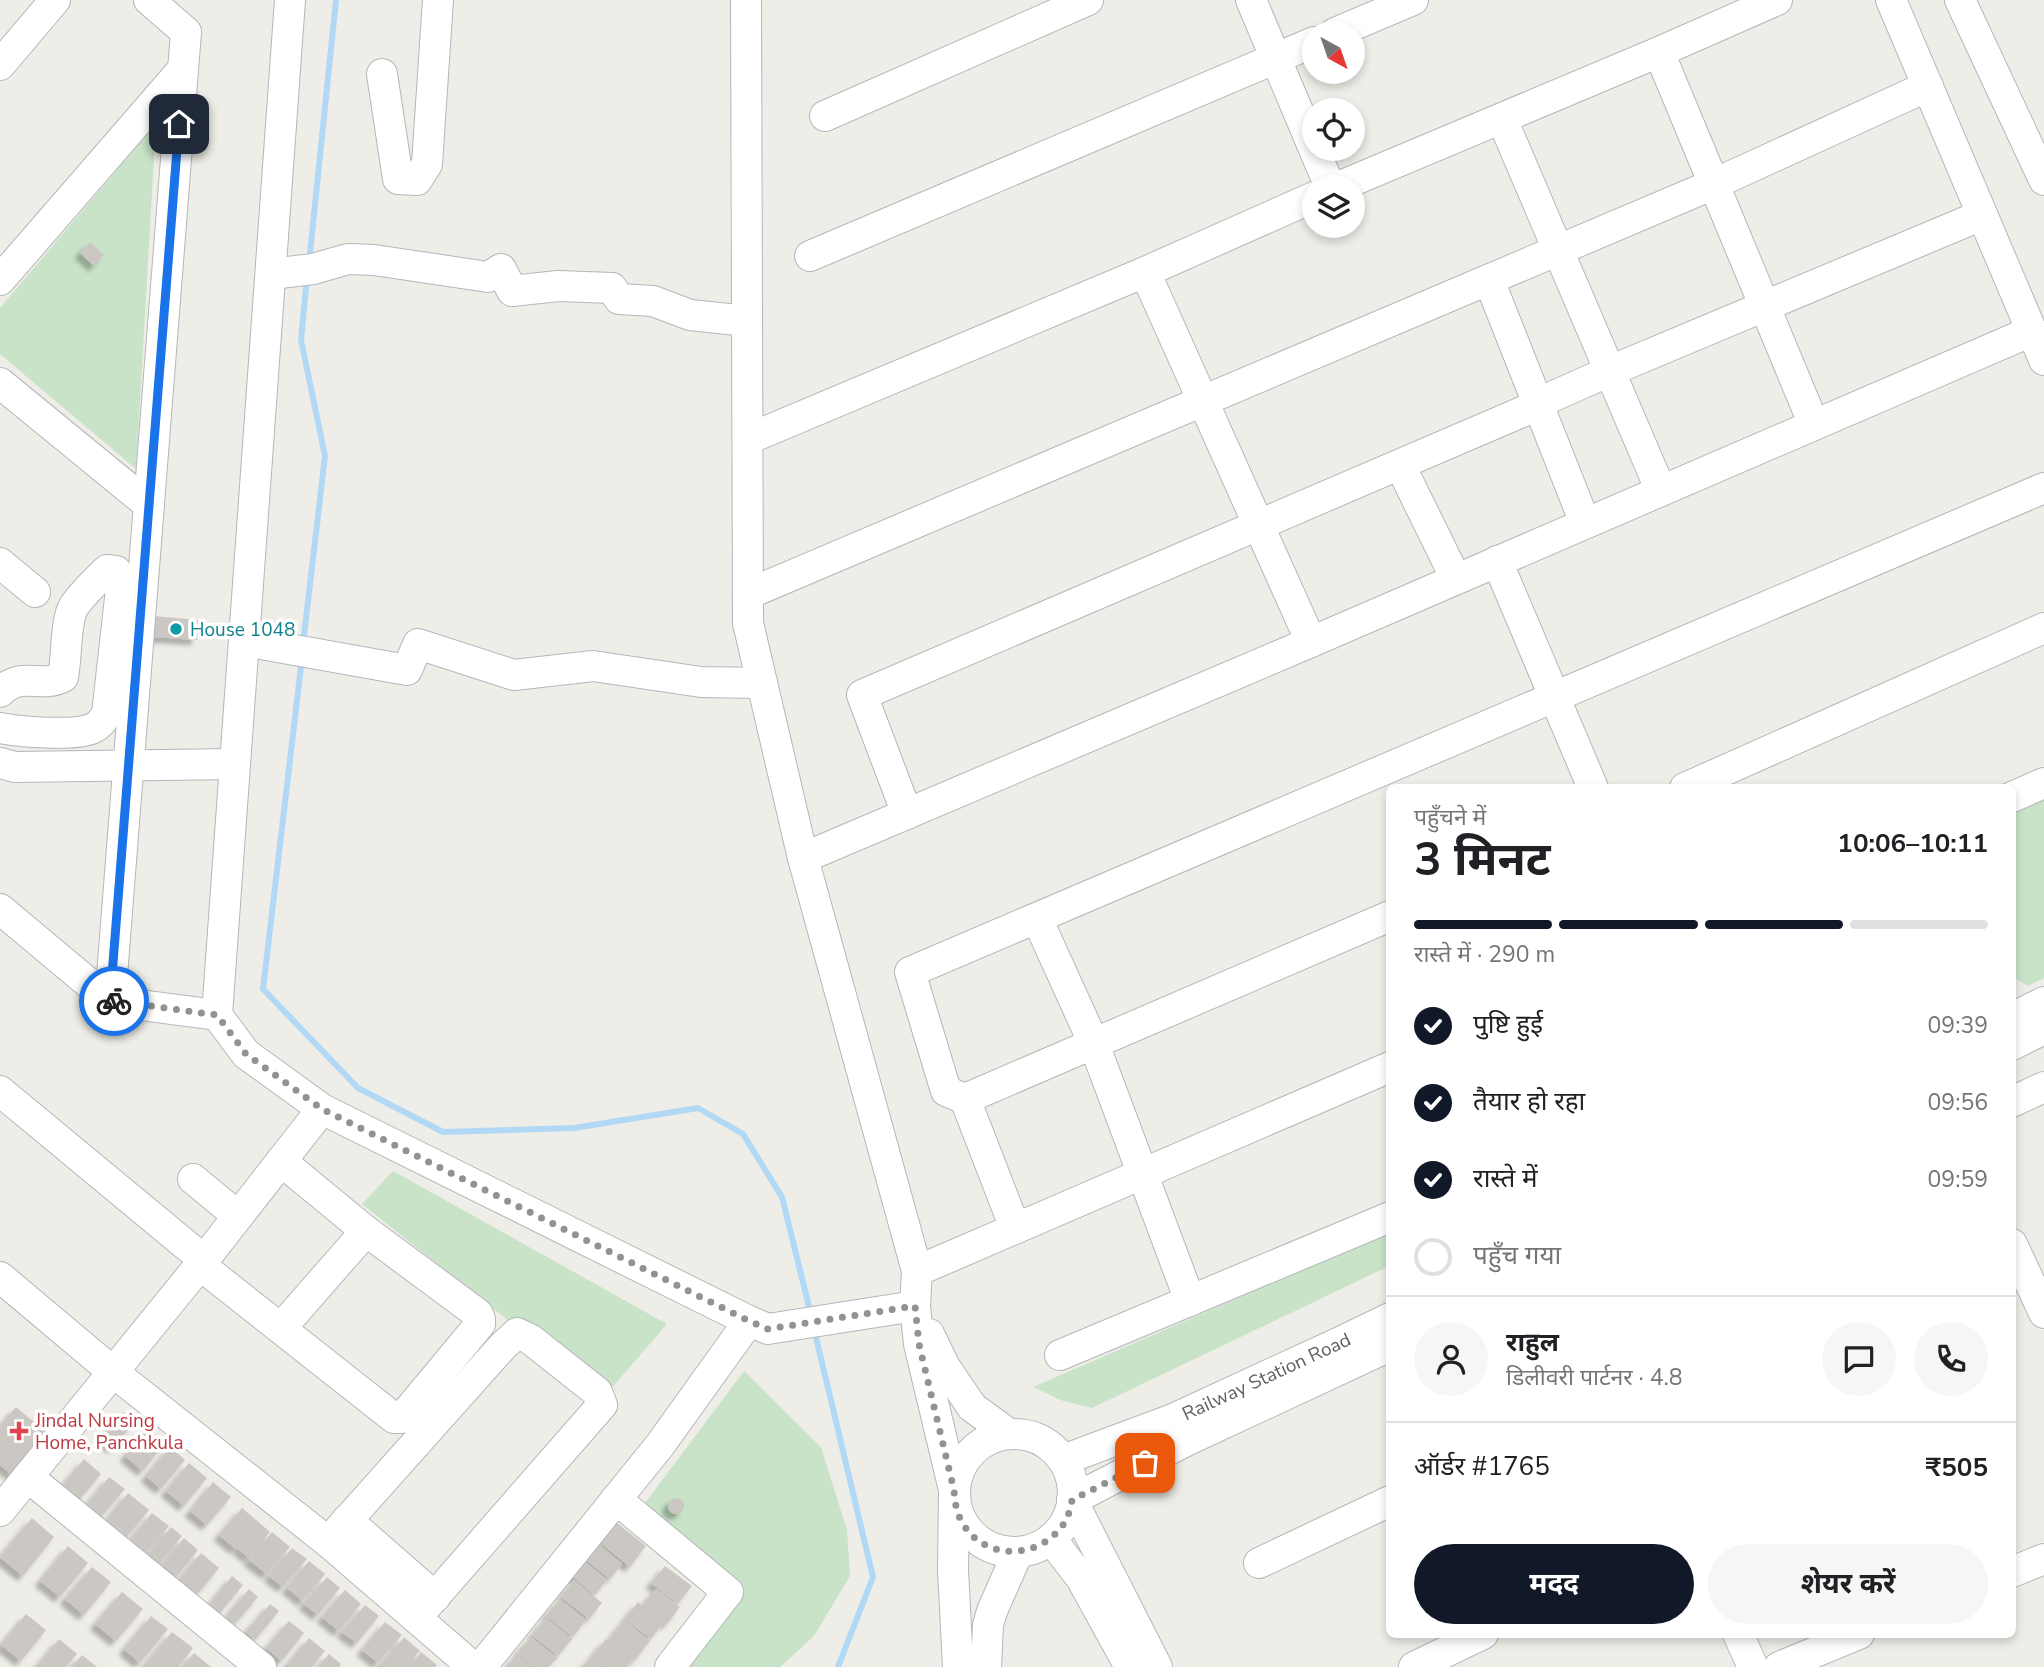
<!DOCTYPE html>
<html lang="hi">
<meta charset="utf-8">
<style>
:root{--surface:#fff;--page:#f6f6f6;--text:#202124;--muted:#757577;--line:#e0e0e0;--accent:#111827}
body{margin:0;font-family:"Nunito Sans","Noto Sans Devanagari",sans-serif;background:var(--page);color:var(--text);height:100vh;display:flex;flex-direction:column;font-size:26px;white-space:nowrap}
*{box-sizing:border-box;margin:0}
p{font-size:23px;color:var(--muted)}
.icon{flex:none;width:38px;height:38px;fill:none;stroke:currentColor;stroke-width:2;stroke-linecap:round;stroke-linejoin:round}
.map{position:relative;flex:1;overflow:hidden}
.panel{position:absolute;left:1386px;top:784px;width:630px;height:854px;display:flex;flex-direction:column;background:var(--surface);border-radius:10px;box-shadow:0 4px 10px #0003}
.panel>*{flex:none}
.needle{width:46px;rotate:140deg}
.tools{position:absolute;left:1302px;top:21px;display:grid;gap:14px}
.tools a{display:grid;place-items:center;width:63px;height:63px;border-radius:50%;background:var(--surface);box-shadow:0 4px 10px #0003;font-size:35px}
.pin{position:absolute;display:grid;place-items:center;width:60px;height:60px;color:#fff;margin:-30px;border-radius:14px;box-shadow:0 4px 10px #0006}
.courier{position:absolute;display:grid;place-items:center;width:70px;height:70px;margin:-35px;border:5px solid #1a73e8;border-radius:50%;background:#fff;color:#222;box-shadow:0 2px 9px #0007}
.headline em{font-style:normal;font-weight:700}
.headline div{display:flex;flex-direction:column-reverse}
.headline{display:flex;align-items:center;justify-content:space-between;height:119px;padding:0 28px}
h1{font-size:46px;font-weight:700;line-height:52px}
.bar{display:grid;grid-template-columns:repeat(4,1fr);gap:10px 7px;align-content:center;height:84px;padding:0 28px}
.bar i{height:9px;border-radius:5px;background:var(--line)}
.bar .selected{background:var(--accent)}
.bar p{grid-column:span 4}
.line{display:flex;align-items:center;gap:18px;padding:0 28px;border-top:2px solid var(--line)}
.line div{flex:1}
.round{display:grid;place-items:center;flex:none;width:74px;height:74px;border-radius:37px;background:var(--page)}
ol{padding:0 28px;list-style:none}
li{display:flex;align-items:center;gap:21px;height:77px}
li p{margin-inline-start:auto}
li .icon{padding:7px;border-radius:50%;background:var(--accent);color:#fff;stroke-width:4}
li:last-child{color:var(--muted)}
li i{width:38px;height:38px;border:4px solid var(--line);border-radius:50%}
.primary-button{display:flex;gap:14px;margin-top:auto;padding:14px 28px}
.primary-button a{flex:1;height:80px;border-radius:42px;background:var(--accent);color:#fff;font-size:28px;font-weight:700;line-height:80px;text-align:center}
.primary-button a+a{background:var(--page);color:var(--text)}
.map>svg:first-child{display:block}
.green{fill:#c8e3c7}
.lines{fill:none;stroke-linecap:round;stroke-linejoin:round}
.stream{stroke:#b1d9f5;stroke-width:6}
.building{fill:#cbc8c4;filter:url(#shadow)}
.minor-casing{stroke:#b4b7ba;stroke-width:32}
.minor{stroke:#fff;stroke-width:30}
.done{stroke:#919393;stroke-width:7;stroke-dasharray:0 12.6}
.route{stroke:#1a73e8;stroke-width:9}
.culture-dot{fill:#0f9aa8;stroke:#fff;stroke-width:2.5}
.health-dot{fill:#e0444e;stroke:#fff;stroke-width:2.5}
.labels{text-anchor:middle;stroke-width:7;stroke-linejoin:round;paint-order:stroke}
.culture-label{font-size:19px;fill:#0d838f;stroke:#fff;text-anchor:start}
.street-label{font-size:19px;fill:#5f6266;stroke:#fff}
.health-label{font-size:19px;fill:#be3a42;stroke:#fff;text-anchor:start}
</style>
<div class="map">
<svg width="2044" height="1667" viewBox="0 0 2044 1667">
<defs>
<filter id="shadow"><feDropShadow dx="-5.5" dy="5.5" stdDeviation="2" flood-color="#0004"/></filter>
</defs>
<rect width="100%" height="100%" fill="#efede7"/>
<g class="green">
<path d="M 156,124 L 136,469 L 0,354 L 0,308 Z"/>
<path d="M 2044,796 L 2044,978 L 2028,986 L 2013,977 L 2012,809 Z"/>
<path d="M 393,1171 L 667,1324 L 604,1397 L 362,1204 Z"/>
<path d="M 1389,1233 L 1389,1266 L 1092,1408 L 1063,1401 L 1033,1387 Z"/>
<path d="M 744,1371 L 821,1447 L 847,1530 L 850,1576 L 814,1636 L 780,1667 L 681,1667 L 742,1590 L 642,1507 Z"/>
</g>
<g class="lines">
<g class="stream">
<path d="M 309,263 L 336,0"/>
<path d="M 303,644 L 325,456 L 301,340 L 307,277"/>
<path d="M 302,658 L 263,989 L 358,1088 L 443,1132 L 574,1128 L 698,1108 L 743,1134 L 782,1197 L 811,1315"/>
<path d="M 814,1329 L 873,1577 L 838,1667"/>
</g>
</g>
<g class="building">
<path d="M 90,242 L 104,255 L 94,266 L 80,253 Z"/>
<path d="M 154,616 L 199,620 L 197,640 L 152,637 Z"/>
<path d="M 16,1407 L 47,1433 L 12,1475 L 0,1465 L 0,1425 Z"/>
<path d="M 123,1412 L 134,1422 L 113,1448 L 102,1439 Z"/>
<path d="M 145,1431 L 163,1445 L 143,1471 L 125,1456 Z"/>
<path d="M 170,1447 L 185,1460 L 161,1489 L 146,1476 Z"/>
<path d="M 84,1459 L 101,1474 L 80,1499 L 63,1485 Z"/>
<path d="M 189,1463 L 207,1478 L 184,1506 L 166,1491 Z"/>
<path d="M 109,1477 L 125,1489 L 101,1517 L 86,1505 Z"/>
<path d="M 213,1482 L 231,1497 L 207,1525 L 190,1511 Z"/>
<path d="M 128,1493 L 149,1510 L 126,1538 L 105,1522 Z"/>
<circle cx="676" cy="1506" r="8"/>
<path d="M 242,1508 L 270,1532 L 249,1558 L 238,1549 L 256,1525 L 236,1549 L 219,1535 Z"/>
<path d="M 152,1513 L 169,1526 L 146,1553 L 130,1540 Z"/>
<path d="M 32,1518 L 54,1537 L 23,1576 L 0,1557 Z"/>
<path d="M 617,1523 L 646,1546 L 630,1567 L 601,1543 Z"/>
<path d="M 171,1527 L 182,1536 L 160,1563 L 149,1554 Z"/>
<path d="M 272,1532 L 290,1547 L 267,1574 L 249,1560 Z"/>
<path d="M 184,1538 L 198,1550 L 177,1576 L 162,1565 Z"/>
<path d="M 597,1543 L 622,1564 L 610,1579 L 585,1559 Z"/>
<path d="M 68,1546 L 88,1563 L 60,1597 L 40,1581 Z"/>
<path d="M 292,1548 L 307,1559 L 283,1587 L 269,1576 Z"/>
<path d="M 201,1553 L 219,1568 L 196,1596 L 178,1581 Z"/>
<path d="M 309,1561 L 325,1574 L 303,1601 L 287,1588 Z"/>
<path d="M 584,1561 L 607,1580 L 595,1595 L 572,1576 Z"/>
<path d="M 665,1566 L 692,1586 L 678,1604 L 651,1583 Z"/>
<path d="M 92,1567 L 111,1582 L 84,1615 L 65,1599 Z"/>
<path d="M 232,1576 L 243,1585 L 220,1613 L 210,1604 Z"/>
<path d="M 327,1577 L 340,1588 L 318,1615 L 304,1604 Z"/>
<path d="M 574,1580 L 602,1603 L 589,1619 L 561,1597 Z"/>
<path d="M 249,1589 L 258,1597 L 235,1624 L 226,1617 Z"/>
<path d="M 656,1589 L 680,1607 L 667,1624 L 664,1622 L 651,1639 L 625,1619 L 638,1602 L 642,1606 Z"/>
<path d="M 345,1590 L 361,1604 L 339,1631 L 322,1617 Z"/>
<path d="M 122,1592 L 143,1609 L 116,1641 L 95,1624 Z"/>
<path d="M 560,1599 L 586,1620 L 573,1637 L 546,1616 Z"/>
<path d="M 270,1604 L 279,1611 L 255,1640 L 246,1632 Z"/>
<path d="M 365,1605 L 379,1616 L 357,1643 L 342,1632 Z"/>
<path d="M 26,1614 L 46,1630 L 21,1661 L 1,1645 Z"/>
<path d="M 151,1616 L 168,1629 L 140,1663 L 124,1649 Z"/>
<path d="M 546,1618 L 572,1639 L 558,1656 L 532,1635 Z"/>
<path d="M 624,1620 L 650,1641 L 635,1660 L 609,1640 Z"/>
<path d="M 289,1621 L 304,1633 L 282,1661 L 266,1648 Z"/>
<path d="M 385,1622 L 402,1635 L 378,1663 L 362,1650 Z"/>
<path d="M 172,1632 L 193,1648 L 178,1667 L 143,1667 Z"/>
<path d="M 404,1637 L 420,1651 L 406,1667 L 383,1667 L 381,1665 Z"/>
<path d="M 531,1637 L 557,1658 L 549,1667 L 533,1667 L 517,1654 Z"/>
<path d="M 309,1638 L 325,1651 L 312,1667 L 290,1667 L 287,1665 Z"/>
<path d="M 59,1639 L 77,1654 L 66,1667 L 36,1667 Z"/>
<path d="M 606,1639 L 633,1660 L 627,1667 L 609,1667 L 593,1655 Z"/>
<path d="M 421,1652 L 437,1665 L 435,1667 L 409,1667 Z"/>
<path d="M 194,1653 L 211,1667 L 182,1667 Z"/>
<path d="M 329,1654 L 341,1664 L 339,1667 L 318,1667 Z"/>
<path d="M 82,1655 L 97,1667 L 72,1667 Z"/>
<path d="M 516,1655 L 531,1667 L 507,1667 Z"/>
<path d="M 592,1656 L 607,1667 L 583,1667 Z"/>
</g>
<g class="lines">
<g class="minor-casing">
<g id="minor">
<path d="M 149,0 L 186,32 L 110,1001 L 217,1015"/>
<path d="M 290,0 L 217,1015 L 246,1054 L 322,1109 L 749,1321 L 768,1329 L 915,1306"/>
<path d="M 746,0 L 748,623 L 803,858 L 917,1271 L 915,1306 L 919,1344 L 954,1490 L 953,1570 L 958,1667"/>
<path d="M 1251,0 L 1330,187"/>
<path d="M 1891,0 L 2044,360"/>
<path d="M 1960,0 L 2044,180"/>
<path d="M 1335,33 L 1413,0"/>
<path d="M 1659,52 L 1814,425"/>
<path d="M 0,65 L 55,0"/>
<path d="M 382,74 L 398,179 L 417,180 L 427,164 L 438,0"/>
<path d="M 825,116 L 1088,0"/>
<path d="M 1502,119 L 1661,491"/>
<path d="M 1338,187 L 1659,52 L 1777,0"/>
<path d="M 810,256 L 1314,42"/>
<path d="M 1145,272 L 1311,642"/>
<path d="M 271,274 L 313,269 L 348,259 L 374,260 L 488,277 L 501,269 L 512,291 L 558,286 L 612,288 L 619,299 L 653,301 L 690,315 L 747,321"/>
<path d="M 0,280 L 183,69"/>
<path d="M 1489,280 L 1585,523"/>
<path d="M 0,383 L 149,505"/>
<path d="M 748,439 L 1145,272 L 1314,197"/>
<path d="M 1400,465 L 1456,579"/>
<path d="M 1497,561 L 1593,788"/>
<path d="M 0,563 L 35,592"/>
<path d="M 748,594 L 1714,184 L 1928,86"/>
<path d="M 244,641 L 407,670 L 418,644 L 514,675 L 593,666 L 701,682 L 762,683"/>
<path d="M 0,692 C 22,670 40,689 63,677 C 67,658 65,621 74,606 C 83,593 96,581 107,570 L 116,571 L 121,582 L 120,598 L 107,714 C 102,721 99,726 91,729 C 73,736 19,732 0,728"/>
<path d="M 0,763 L 15,767 L 235,764"/>
<path d="M 1685,788 L 2044,628"/>
<path d="M 2012,797 L 2044,783"/>
<path d="M 907,814 L 862,695 L 1522,412 L 1538,403 L 1610,371 L 1982,215"/>
<path d="M 803,858 L 1311,642 L 2032,331"/>
<path d="M 0,909 L 110,1001"/>
<path d="M 1032,920 L 1040,925 L 1094,1044 L 1190,1301"/>
<path d="M 2012,1018 L 2044,1002"/>
<path d="M 2012,1045 L 2044,1029"/>
<path d="M 0,1091 L 204,1260"/>
<path d="M 965,1099 L 1390,916"/>
<path d="M 2012,1102 L 2044,1087"/>
<path d="M 193,1179 L 238,1216"/>
<path d="M 1013,1229 L 1015,1228 L 965,1099 L 946,1091 L 910,972 L 2044,488"/>
<path d="M 2012,1244 L 2044,1313"/>
<path d="M 200,1265 L 394,1418 L 402,1418 L 480,1324 L 480,1319 L 478,1314 L 366,1231 L 281,1161"/>
<path d="M 917,1271 L 1390,1067"/>
<path d="M 0,1277 L 113,1372 L 328,1542 L 473,1667"/>
<path d="M 281,1328 L 366,1231"/>
<path d="M 929,1334 L 945,1367 L 972,1407 L 1009,1434"/>
<path d="M 1060,1355 L 1390,1217"/>
<circle cx="1014" cy="1493" r="59"/>
<path id="s1" d="M 1063,1460 L 1173,1419 L 1340,1342 L 1390,1318"/>
<path d="M 28,1477 L 261,1667"/>
<path d="M 616,1499 L 728,1592 L 670,1667"/>
<path d="M 0,1511 L 200,1265 L 322,1109"/>
<path d="M 347,1520 L 435,1597"/>
<path d="M 1051,1539 L 1081,1578 L 1130,1667"/>
<path d="M 328,1542 L 502,1347 L 517,1333 L 530,1339 L 597,1392 L 602,1405 L 416,1618"/>
<path d="M 1259,1563 L 1390,1501"/>
<path d="M 2012,1572 L 2044,1559"/>
<path d="M 1738,1634 L 1753,1667"/>
<path d="M 481,1667 L 660,1445 L 749,1321"/>
<path d="M 986,1667 L 988,1625 L 992,1611 L 1018,1552"/>
<path d="M 1157,1667 L 1072,1500 L 1186,1441 L 1390,1346"/>
<path d="M 1414,1667 L 1483,1634"/>
<path d="M 1779,1667 L 1859,1634"/>
</g>
</g>
<use href="#minor" class="minor"/>
</g>
<g class="lines">
<path class="done" d="M 114,1001 L 217,1015 L 246,1054 L 322,1109 L 749,1321 L 768,1329 L 915,1306 L 919,1344 L 954,1490 C 955,1502 956,1512 962,1522 C 982,1559 1033,1560 1059,1530 C 1067,1521 1070,1511 1072,1500 L 1145,1463"/>
<path class="route" d="M 114,1001 L 110,1001 L 179,124"/>
</g>
<circle class="culture-dot" cx="176" cy="629" r="7"/>
<path class="health-dot" d="M15.5 1420.5h7v7h7v7h-7v7h-7v-7h-7v-7h7z"/>
<g class="labels">
<g class="culture-label">
<text x="190" y="636">House 1048</text>
</g>
<g class="street-label">
<text dy="7" stroke="none"><textPath href="#s1" startOffset="220">Railway Station Road</textPath></text>
</g>
<g class="health-label">
<text x="35" y="1427">Jindal Nursing<tspan x="35" dy="22">Home, Panchkula</tspan></text>
</g>
</g>
</svg>
<div class="tools">
<a><svg class="needle" viewBox="-14 -14 28 28"><path d="M0-13l5 13h-10z" fill="#e53935"/><path d="M0 13l5-13h-10z" fill="#757577"/></svg></a>
<a><svg class="icon" aria-label="locate" viewBox="0 0 24 24"><circle cx="12" cy="12" r="6"/><path d="M12 2v4M12 18v4M2 12h4M18 12h4"/></svg></a>
<a><svg class="icon" aria-label="layers" viewBox="0 0 24 24"><path d="M12 4l9 5-9 5-9-5zM3 14l9 5 9-5"/></svg></a>
</div>
<div class="pin" style="left:1145px;top:1463px;background:#ea580c"><svg class="icon" aria-label="bag" viewBox="0 0 24 24"><path d="M5 8h14l-1 12H6zM9 8a3 3 0 0 1 6 0"/></svg></div>
<div class="pin" style="left:179px;top:124px;background:#1f2937"><svg class="icon" aria-label="home" viewBox="0 0 24 24"><path d="M3 11l9-7 9 7M6 9v11h12V9"/></svg></div>
<div class="courier" style="left:114px;top:1001px"><svg class="icon" aria-label="bike" viewBox="0 0 24 24"><circle cx="6" cy="16" r="4"/><circle cx="18" cy="16" r="4"/><path d="M6 16l4-8h5l3 8M10 8l3 8H6M13 5h3"/></svg></div>
<section class="panel">
<div class="headline"><div><h1>3 मिनट</h1><p>पहुँचने में</p></div><em>10:06–10:11</em></div>
<div class="bar"><i class="selected"></i><i class="selected"></i><i class="selected"></i><i></i><p>रास्ते में · 290 m</p></div>
<ol>
<li><svg class="icon" aria-label="check" viewBox="0 0 24 24"><path d="M5 12l5 5 9-10"/></svg>पुष्टि हुई<p>09:39</p></li>
<li><svg class="icon" aria-label="check" viewBox="0 0 24 24"><path d="M5 12l5 5 9-10"/></svg>तैयार हो रहा<p>09:56</p></li>
<li><svg class="icon" aria-label="check" viewBox="0 0 24 24"><path d="M5 12l5 5 9-10"/></svg>रास्ते में<p>09:59</p></li>
<li><i></i>पहुँच गया</li>
</ol>
<div class="line" style="height:126px"><a class="round"><svg class="icon" aria-label="person" viewBox="0 0 24 24"><circle cx="12" cy="8" r="4"/><path d="M4 21q1-7 8-7t8 7"/></svg></a><div><b>राहुल</b><p>डिलीवरी पार्टनर · 4.8</p></div><a class="round"><svg class="icon" aria-label="chat" viewBox="0 0 24 24"><path d="M4 5h16v11H9l-5 4z"/></svg></a><a class="round"><svg class="icon" aria-label="phone" viewBox="0 0 24 24"><path d="M5 4h4l2 5-3 2q2 4 5 5l2-3 5 2v4C11 20 4 13 5 4z"/></svg></a></div>
<div class="line" style="height:91px"><div>ऑर्डर #1765</div><b>₹505</b></div>
<div class="primary-button"><a>मदद</a><a>शेयर करें</a></div>
</section>
</div>
